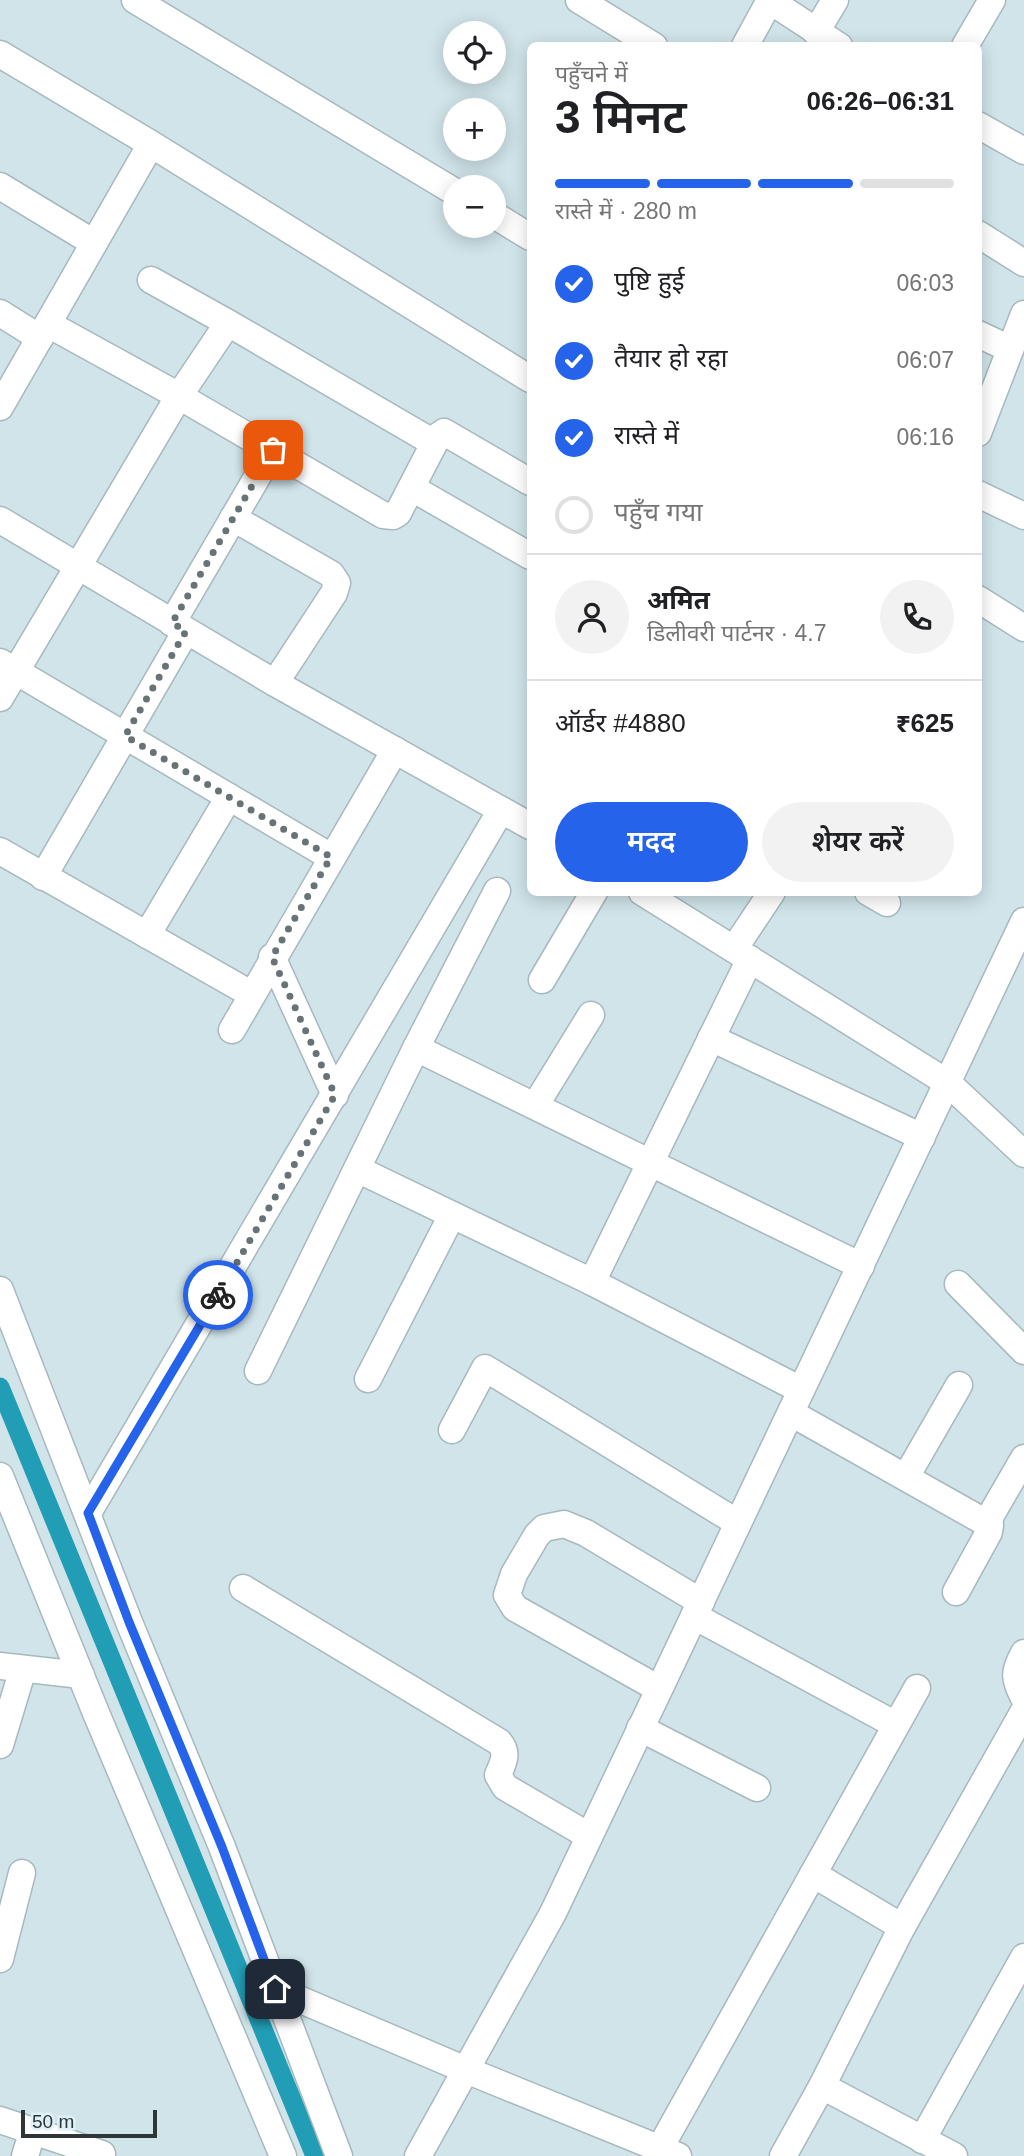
<!DOCTYPE html>
<html lang="hi">
<meta charset="utf-8">
<style>
:root{--surface:#fff;--page:#f2f2f2;--text:#202124;--muted:#757577;--line:#e0e0e0;--accent:#2563eb}
body{margin:0;font-family:Helvetica,"Noto Sans Devanagari",sans-serif;background:var(--page);color:var(--text);height:100vh;display:flex;flex-direction:column;font-size:26px;white-space:nowrap}
*{box-sizing:border-box;margin:0}
p{font-size:23px;color:var(--muted)}
.icon{flex:none;width:38px;height:38px;fill:none;stroke:currentColor;stroke-width:2;stroke-linecap:round;stroke-linejoin:round}
.map{position:relative;flex:1;overflow:hidden}
.side{position:absolute;left:527px;top:42px;width:455px;height:854px;display:flex;flex-direction:column;background:var(--surface);border-radius:10px;box-shadow:0 4px 18px #0003}
.side>*{flex:none}
.buttons{position:absolute;left:443px;top:21px;display:grid;gap:14px}
.buttons a{display:grid;place-items:center;width:63px;height:63px;border-radius:50%;background:var(--surface);box-shadow:0 4px 18px #0003;font-size:35px}
.scale{position:absolute;left:21px;bottom:18px;width:136px;box-sizing:border-box;padding-left:7px;border:4px solid #2e3638;border-top:0;font-size:19px;line-height:24px;white-space:nowrap;color:#2e3638;-webkit-text-stroke:5px #ddf1f6;paint-order:stroke}
.pin{position:absolute;display:grid;place-items:center;width:60px;height:60px;color:#fff;margin:-30px;border-radius:14px;box-shadow:0 4px 10px #0006}
.courier{position:absolute;display:grid;place-items:center;width:70px;height:70px;margin:-35px;border:5px solid #2563eb;border-radius:50%;background:#fff;color:#222;box-shadow:0 2px 9px #0007}
.head em{font-style:normal;font-weight:600}
.head div{display:flex;flex-direction:column-reverse}
.head{display:flex;align-items:center;justify-content:space-between;height:119px;padding:0 28px}
h1{font-size:46px;font-weight:600;line-height:52px}
.bar{display:grid;grid-template-columns:repeat(4,1fr);gap:10px 7px;align-content:center;height:84px;padding:0 28px}
.bar i{height:9px;border-radius:5px;background:var(--line)}
.bar .on{background:var(--accent)}
.bar p{grid-column:span 4}
.line{display:flex;align-items:center;gap:18px;padding:0 28px;border-top:2px solid var(--line)}
.line div{flex:1}
.round{display:grid;place-items:center;flex:none;width:74px;height:74px;border-radius:37px;background:var(--page)}
ol{padding:0 28px;list-style:none}
li{display:flex;align-items:center;gap:21px;height:77px}
li p{margin-inline-start:auto}
li .icon{padding:7px;border-radius:50%;background:var(--accent);color:#fff;stroke-width:4}
li:last-child{color:var(--muted)}
li i{width:38px;height:38px;border:4px solid var(--line);border-radius:50%}
.cta{display:flex;gap:14px;margin-top:auto;padding:14px 28px}
.cta a{flex:1;height:80px;border-radius:42px;background:var(--accent);color:#fff;font-size:28px;font-weight:600;line-height:80px;text-align:center}
.cta a+a{background:var(--page);color:var(--text)}
.map>svg:first-child{display:block}
.lines{fill:none;stroke-linecap:round;stroke-linejoin:round}
.canal{stroke:#219db5;stroke-width:19}
.minor-casing{stroke:#a6b9be;stroke-width:29}
.minor{stroke:#fff;stroke-width:26}
.done{stroke:#677376;stroke-width:7;stroke-dasharray:0 12.6}
.route{stroke:#2563eb;stroke-width:9}
</style>
<div class="map">
<svg width="1024" height="2156" viewBox="0 0 1024 2156">
<rect width="100%" height="100%" fill="#d0e4e9"/>
<g class="lines">
<path class="canal" d="M 0,1387 L 315,2156"/>
<g class="minor-casing">
<g id="minor">
<path d="M 135,0 L 455,192"/>
<path d="M 579,0 L 654,46"/>
<path d="M 769,0 L 839,46"/>
<path d="M 816,32 L 835,0"/>
<path d="M 745,46 L 770,0"/>
<path d="M 965,46 L 992,0"/>
<path d="M 0,54 L 151,144 L 530,379"/>
<path d="M 978,125 L 1024,151"/>
<path d="M 0,186 L 94,243"/>
<path d="M 494,215 L 530,237"/>
<path d="M 978,234 L 1024,263"/>
<path d="M 151,280 L 228,323 L 434,443"/>
<path d="M 0,313 L 40,338"/>
<path d="M 48,324 L 179,396 L 383,515 L 393,516 L 398,513 L 438,436 L 444,432 L 530,482"/>
<path d="M 978,334 L 1010,349"/>
<path d="M 0,407 L 151,144"/>
<path d="M 978,433 L 1024,314"/>
<path d="M 412,488 L 530,556"/>
<path d="M 978,494 L 1024,516"/>
<path d="M 233,518 L 331,574 L 337,583 L 334,593 L 275,683"/>
<path d="M 0,520 L 275,683 L 530,826"/>
<path d="M 978,599 L 1024,628"/>
<path d="M 172,623 L 273,450"/>
<path d="M 0,662 L 331,857"/>
<path d="M 0,698 L 179,396 L 228,323"/>
<path d="M 0,851 L 251,994"/>
<path d="M 43,877 L 186,631"/>
<path d="M 642,892 L 948,1083 L 1024,1154"/>
<path d="M 868,892 L 887,903"/>
<path d="M 147,935 L 229,797"/>
<path d="M 734,949 L 772,892"/>
<path d="M 272,957 L 335,1095"/>
<path d="M 542,980 L 594,892"/>
<path d="M 232,1030 L 395,750"/>
<path d="M 711,1038 L 922,1137"/>
<path d="M 416,1048 L 861,1266"/>
<path d="M 535,1106 L 591,1015"/>
<path d="M 357,1169 L 592,1282 L 801,1390"/>
<path d="M 592,1282 L 750,959"/>
<path d="M 958,1284 L 1024,1351"/>
<path d="M 0,1290 L 129,1622 L 222,1847 L 339,2156"/>
<path d="M 258,1371 L 416,1048 L 497,891"/>
<path d="M 368,1379 L 452,1215"/>
<path d="M 791,1413 L 990,1525 L 989,1532 L 956,1592"/>
<path d="M 452,1430 L 485,1368 L 738,1523"/>
<path d="M 0,1476 L 96,1713 L 283,2156"/>
<path d="M 906,1477 L 959,1385"/>
<path d="M 88,1513 L 501,810"/>
<path d="M 987,1522 L 1024,1458"/>
<path d="M 243,1588 L 499,1742 C 509,1753 503,1763 498,1775 L 505,1787 L 589,1836"/>
<path d="M 694,1616 L 896,1725"/>
<path d="M 1024,1653 C 1013,1673 1014,1677 1024,1698"/>
<path d="M 0,1666 L 81,1675"/>
<path d="M 659,1689 L 515,1608 L 507,1595 L 514,1574 L 537,1535 L 544,1528 L 564,1524 L 586,1533 L 701,1602"/>
<path d="M 640,1728 L 757,1788"/>
<path d="M 0,1745 L 23,1669"/>
<path d="M 813,1874 L 902,1927"/>
<path d="M 0,1959 L 22,1873"/>
<path d="M 275,1989 L 466,2070 L 678,2156"/>
<path d="M 822,2086 L 954,2156"/>
<path d="M 0,2120 L 102,2154"/>
<path d="M 922,2140 L 1024,1957"/>
<path d="M 660,2148 L 917,1688"/>
<path d="M 25,2156 L 33,2130"/>
<path d="M 418,2156 L 553,1913 L 1024,921"/>
<path d="M 783,2156 L 822,2086 L 902,1927 L 1024,1711"/>
</g>
</g>
<use href="#minor" class="minor"/>
</g>
<g class="lines">
<path class="done" d="M 218,1295 L 335,1095 L 272,957 L 331,857 L 125,736 L 186,631 L 172,623 L 273,450"/>
<path class="route" d="M 218,1295 L 88,1513 L 129,1622 L 222,1847 L 275,1989"/>
</g>
</svg>
<div class="buttons">
<a><svg class="icon" aria-label="locate" viewBox="0 0 24 24"><circle cx="12" cy="12" r="6"/><path d="M12 2v4M12 18v4M2 12h4M18 12h4"/></svg></a>
<a>+</a>
<a>−</a>
</div>
<div class="scale">50 m</div>
<div class="pin" style="left:273px;top:450px;background:#ea580c"><svg class="icon" aria-label="bag" viewBox="0 0 24 24"><path d="M5 8h14l-1 12H6zM9 8a3 3 0 0 1 6 0"/></svg></div>
<div class="pin" style="left:275px;top:1989px;background:#1f2937"><svg class="icon" aria-label="home" viewBox="0 0 24 24"><path d="M3 11l9-7 9 7M6 9v11h12V9"/></svg></div>
<div class="courier" style="left:218px;top:1295px"><svg class="icon" aria-label="bike" viewBox="0 0 24 24"><circle cx="6" cy="16" r="4"/><circle cx="18" cy="16" r="4"/><path d="M6 16l4-8h5l3 8M10 8l3 8H6M13 5h3"/></svg></div>
<section class="side">
<div class="head"><div><h1>3 मिनट</h1><p>पहुँचने में</p></div><em>06:26–06:31</em></div>
<div class="bar"><i class="on"></i><i class="on"></i><i class="on"></i><i></i><p>रास्ते में · 280 m</p></div>
<ol>
<li><svg class="icon" aria-label="check" viewBox="0 0 24 24"><path d="M5 12l5 5 9-10"/></svg>पुष्टि हुई<p>06:03</p></li>
<li><svg class="icon" aria-label="check" viewBox="0 0 24 24"><path d="M5 12l5 5 9-10"/></svg>तैयार हो रहा<p>06:07</p></li>
<li><svg class="icon" aria-label="check" viewBox="0 0 24 24"><path d="M5 12l5 5 9-10"/></svg>रास्ते में<p>06:16</p></li>
<li><i></i>पहुँच गया</li>
</ol>
<div class="line" style="height:126px"><a class="round"><svg class="icon" aria-label="person" viewBox="0 0 24 24"><circle cx="12" cy="8" r="4"/><path d="M4 21q1-7 8-7t8 7"/></svg></a><div><b>अमित</b><p>डिलीवरी पार्टनर · 4.7</p></div><a class="round"><svg class="icon" aria-label="phone" viewBox="0 0 24 24"><path d="M5 4h4l2 5-3 2q2 4 5 5l2-3 5 2v4C11 20 4 13 5 4z"/></svg></a></div>
<div class="line" style="height:91px"><div>ऑर्डर #4880</div><b>₹625</b></div>
<div class="cta"><a>मदद</a><a>शेयर करें</a></div>
</section>
</div>
